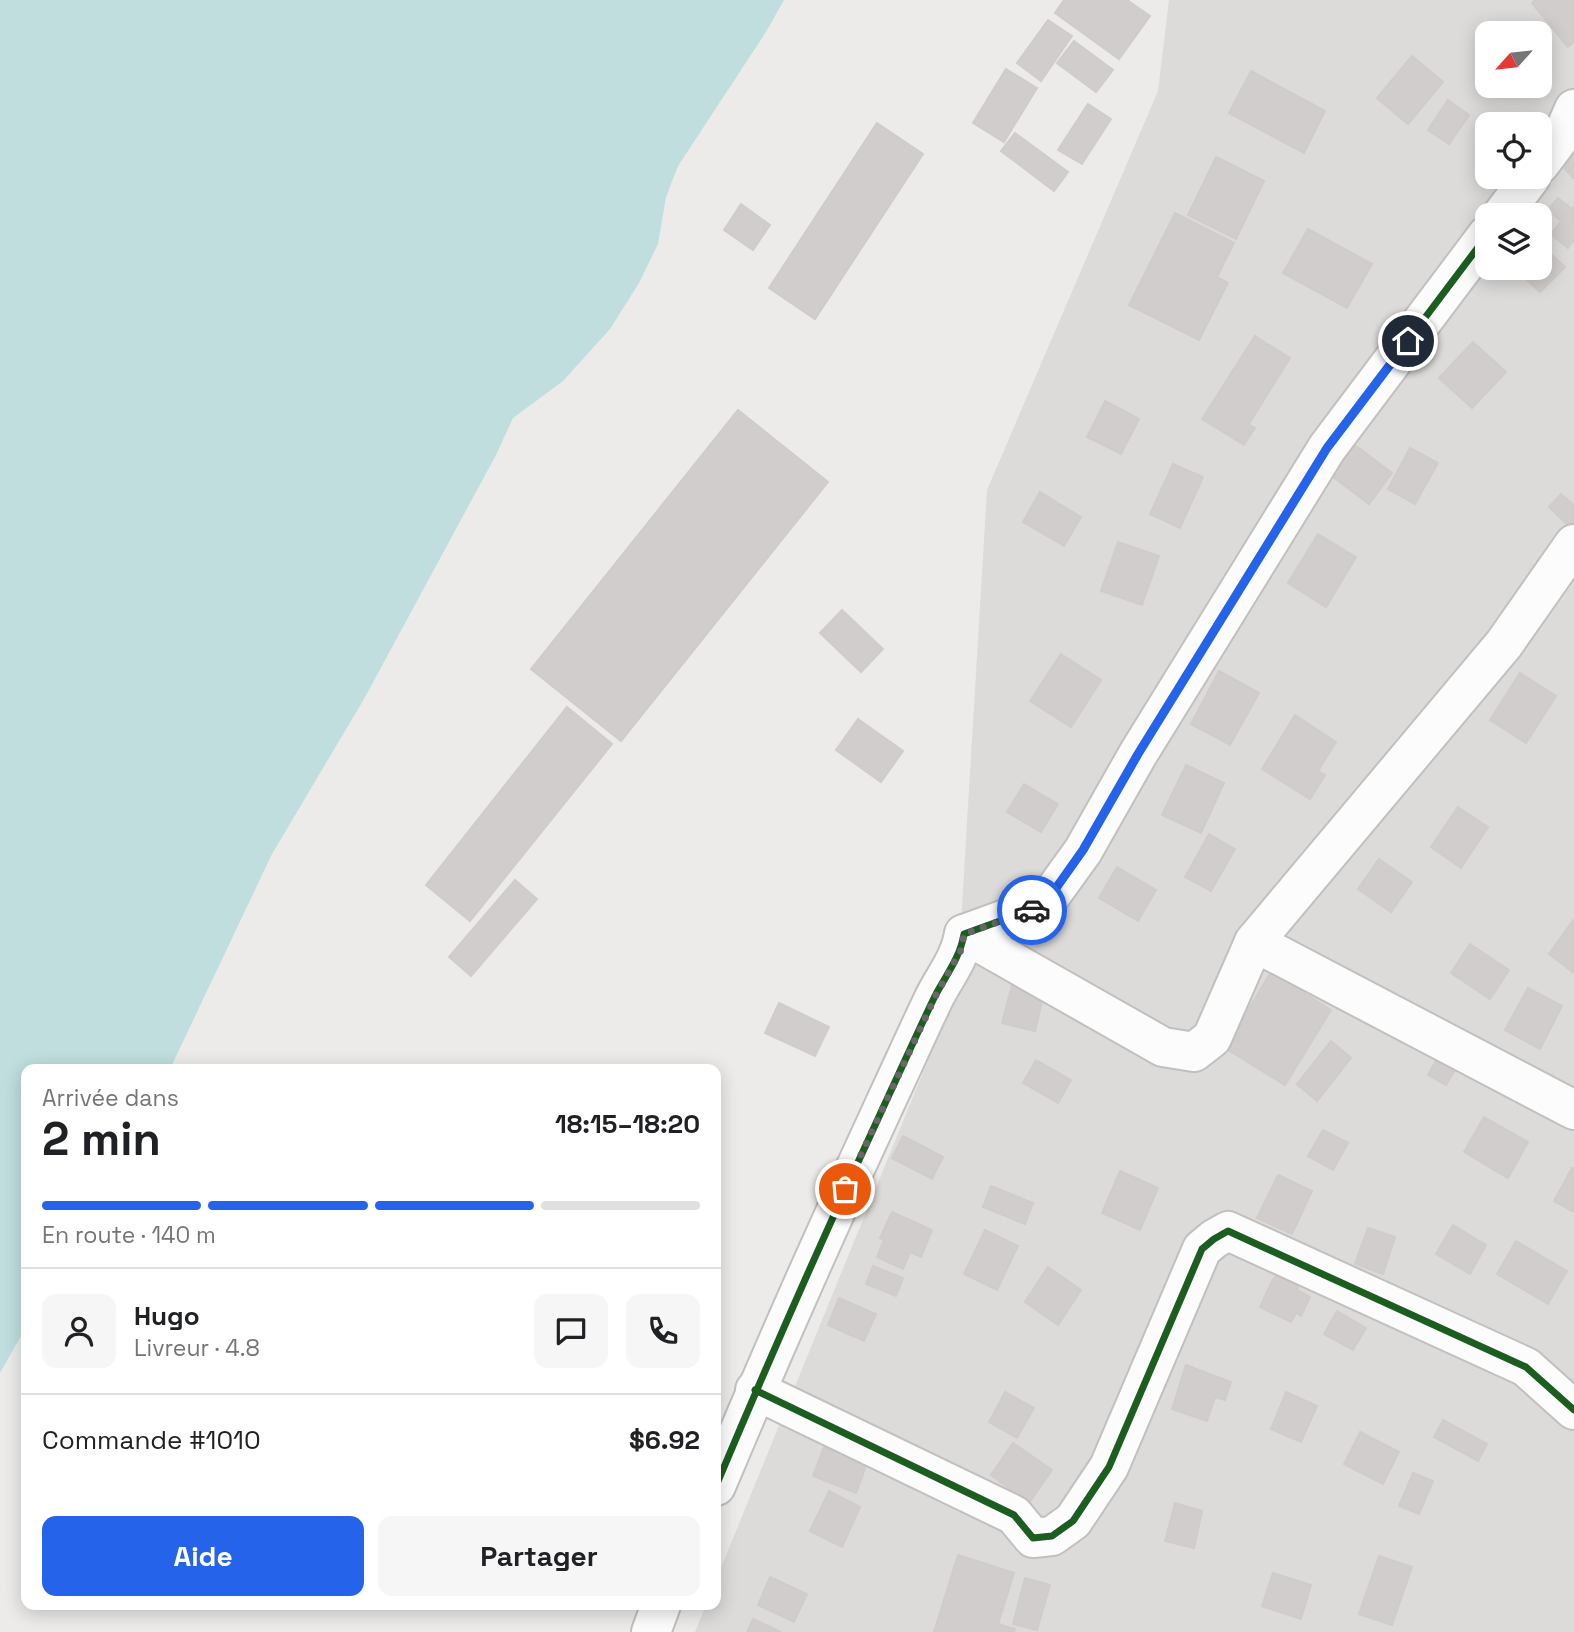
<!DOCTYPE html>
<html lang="fr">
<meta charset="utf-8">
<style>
:root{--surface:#fff;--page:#f6f6f6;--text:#202124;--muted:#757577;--line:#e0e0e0;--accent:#2563eb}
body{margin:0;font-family:"Space Grotesk",sans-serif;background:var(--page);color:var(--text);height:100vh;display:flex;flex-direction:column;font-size:26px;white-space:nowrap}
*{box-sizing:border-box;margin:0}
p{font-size:23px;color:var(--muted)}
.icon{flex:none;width:38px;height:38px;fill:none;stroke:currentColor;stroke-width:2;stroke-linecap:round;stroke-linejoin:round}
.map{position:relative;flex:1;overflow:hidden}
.side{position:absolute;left:21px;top:1064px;width:700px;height:546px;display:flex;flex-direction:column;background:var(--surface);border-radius:14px;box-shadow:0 4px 18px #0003}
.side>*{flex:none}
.needle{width:46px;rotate:243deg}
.controls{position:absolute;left:1475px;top:21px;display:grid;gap:14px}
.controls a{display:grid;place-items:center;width:77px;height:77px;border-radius:14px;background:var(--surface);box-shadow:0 4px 18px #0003;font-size:35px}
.pin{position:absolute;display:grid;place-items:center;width:60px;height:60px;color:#fff;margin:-30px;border:4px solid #fff;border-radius:50%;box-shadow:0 2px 7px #0007}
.courier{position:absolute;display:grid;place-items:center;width:70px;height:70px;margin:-35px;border:5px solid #2563eb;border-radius:50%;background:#fff;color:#222;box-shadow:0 2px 9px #0007}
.headline em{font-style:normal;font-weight:700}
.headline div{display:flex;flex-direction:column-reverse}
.headline{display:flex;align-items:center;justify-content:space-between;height:119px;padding:0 21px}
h1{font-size:46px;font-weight:700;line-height:52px}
.bar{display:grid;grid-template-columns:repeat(4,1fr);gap:10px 7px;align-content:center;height:84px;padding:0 21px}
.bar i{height:9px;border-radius:5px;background:var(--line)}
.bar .selected{background:var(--accent)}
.bar p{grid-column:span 4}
.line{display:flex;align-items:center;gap:18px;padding:0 21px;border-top:2px solid var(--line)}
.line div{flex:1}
.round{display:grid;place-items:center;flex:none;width:74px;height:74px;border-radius:14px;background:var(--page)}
.cta{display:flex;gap:14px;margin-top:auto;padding:14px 21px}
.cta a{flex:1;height:80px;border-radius:14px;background:var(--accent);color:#fff;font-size:28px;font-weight:700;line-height:80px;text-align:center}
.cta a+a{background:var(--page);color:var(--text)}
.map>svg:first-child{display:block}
.built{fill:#dcdbda;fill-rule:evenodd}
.water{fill:#bfdedd}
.building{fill:#d0cdcc;stroke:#d0ccca;stroke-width:2}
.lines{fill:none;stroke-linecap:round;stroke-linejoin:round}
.minor-casing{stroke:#c1c0bf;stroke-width:42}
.minor{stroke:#fcfcfc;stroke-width:38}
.cycleway-casing{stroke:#fff;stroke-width:11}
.cycleway{stroke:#1b5e20;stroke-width:7}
.done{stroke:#686766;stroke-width:7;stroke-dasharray:0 12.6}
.route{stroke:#2563eb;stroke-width:9}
</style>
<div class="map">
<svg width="1574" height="1632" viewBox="0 0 1574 1632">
<rect width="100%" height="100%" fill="#edebe9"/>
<path class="built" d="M 1169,0 L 1574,0 L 1574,1632 L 695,1632 L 706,1605 L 716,1605 L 716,1580 L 957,989 L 987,490 L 1158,91 ZM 1488,33 L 1540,33 L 1540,86 L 1488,86 ZM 1488,124 L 1540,124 L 1540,177 L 1488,177 ZM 1488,215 L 1540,215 L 1540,268 L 1488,268 Z"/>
<path class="water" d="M 0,0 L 784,0 L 766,32 L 678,166 L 666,197 L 658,244 L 639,283 L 610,329 L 563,381 L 513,418 L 496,455 L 364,699 L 272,854 L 170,1069 L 26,1069 L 26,1327 L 0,1373 Z"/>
<g class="building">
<path d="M 1064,0 L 1127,0 L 1150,16 L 1119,59 L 1055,13 Z"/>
<path d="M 1535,0 L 1574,0 L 1574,42 L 1568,47 L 1532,3 Z"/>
<path d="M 1048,20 L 1072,36 L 1041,81 L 1017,63 Z"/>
<path d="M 1074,41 L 1113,70 L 1096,92 L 1057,63 Z"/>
<path d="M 1412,56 L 1443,82 L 1408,124 L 1377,98 Z"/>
<path d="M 1006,69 L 1037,88 L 1004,142 L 973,123 Z"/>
<path d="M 1251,71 L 1325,111 L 1304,153 L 1229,113 Z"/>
<path d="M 1448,100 L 1469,115 L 1449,144 L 1428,130 Z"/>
<path d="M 1088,104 L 1111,119 L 1082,164 L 1058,150 Z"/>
<path d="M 877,123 L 923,154 L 815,319 L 769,288 Z"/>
<path d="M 1015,133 L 1068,172 L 1054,191 L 1001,151 Z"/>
<path d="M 1574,145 L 1574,177 L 1573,178 L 1558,161 Z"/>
<path d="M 1216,157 L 1264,181 L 1236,239 L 1188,215 Z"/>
<path d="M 1558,198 L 1572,209 L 1574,207 L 1574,240 L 1568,248 L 1551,234 L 1561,221 L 1548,210 Z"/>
<path d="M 741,204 L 770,225 L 753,250 L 724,230 Z"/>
<path d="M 1175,213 L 1234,243 L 1217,277 L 1228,283 L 1199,340 L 1129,305 Z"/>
<path d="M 1308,229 L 1372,264 L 1347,308 L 1283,273 Z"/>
<path d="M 1540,244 L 1565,267 L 1540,292 L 1514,268 L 1540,268 Z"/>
<path d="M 1255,336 L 1290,358 L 1249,424 L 1255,428 L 1244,445 L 1202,419 Z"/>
<path d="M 1473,342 L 1506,372 L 1472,408 L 1439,378 Z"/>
<path d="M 1105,401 L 1139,419 L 1121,454 L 1087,437 Z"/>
<path d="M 738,410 L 828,482 L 621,741 L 531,669 Z"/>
<path d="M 1351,442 L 1392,473 L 1369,504 L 1328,473 Z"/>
<path d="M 1410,448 L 1438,463 L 1415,504 L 1388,489 Z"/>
<path d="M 1173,464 L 1203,477 L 1180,528 L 1150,514 Z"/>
<path d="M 1040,492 L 1081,517 L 1064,546 L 1023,522 Z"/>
<path d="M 1561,494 L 1574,505 L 1574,525 L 1571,528 L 1549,507 Z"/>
<path d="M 1318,534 L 1356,557 L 1326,607 L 1288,583 Z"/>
<path d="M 1118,542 L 1159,556 L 1142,605 L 1101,591 Z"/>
<path d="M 842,610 L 883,649 L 861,672 L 820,633 Z"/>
<path d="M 1061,654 L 1101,680 L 1071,727 L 1030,701 Z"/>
<path d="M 1219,671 L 1259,693 L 1230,745 L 1191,724 Z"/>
<path d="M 1520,673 L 1556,696 L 1526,743 L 1490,720 Z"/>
<path d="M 567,707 L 612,744 L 470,921 L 426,885 Z"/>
<path d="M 1295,715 L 1336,742 L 1318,771 L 1325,775 L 1310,799 L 1262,769 Z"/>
<path d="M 858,719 L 903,751 L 881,782 L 836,750 Z"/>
<path d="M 1186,765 L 1224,783 L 1201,833 L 1162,815 Z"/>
<path d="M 1024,784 L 1058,804 L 1041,832 L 1007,812 Z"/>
<path d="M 1458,807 L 1488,827 L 1461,868 L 1431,847 Z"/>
<path d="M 1209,834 L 1235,849 L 1211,891 L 1185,877 Z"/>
<path d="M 1379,859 L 1412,882 L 1391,912 L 1358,889 Z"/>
<path d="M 1117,867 L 1156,890 L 1138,921 L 1099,898 Z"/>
<path d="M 515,880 L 537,899 L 471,976 L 449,957 Z"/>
<path d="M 1574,919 L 1574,973 L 1549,954 Z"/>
<path d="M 1470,944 L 1509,970 L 1490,999 L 1451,973 Z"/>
<path d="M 1271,972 L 1331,1010 L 1285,1085 L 1225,1048 Z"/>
<path d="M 1012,985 L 1044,993 L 1035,1031 L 1002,1023 Z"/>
<path d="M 1528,988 L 1562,1006 L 1540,1049 L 1505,1030 Z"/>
<path d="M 779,1003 L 829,1027 L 815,1056 L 765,1033 Z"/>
<path d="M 1331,1041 L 1351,1058 L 1317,1101 L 1297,1084 Z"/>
<path d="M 1441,1052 L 1459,1063 L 1446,1085 L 1428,1075 Z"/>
<path d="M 1036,1060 L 1071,1080 L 1058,1103 L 1023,1083 Z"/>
<path d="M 1484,1117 L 1528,1142 L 1508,1178 L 1464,1152 Z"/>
<path d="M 1323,1130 L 1348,1143 L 1333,1170 L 1308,1156 Z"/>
<path d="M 903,1136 L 943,1157 L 932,1179 L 892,1158 Z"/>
<path d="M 1572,1168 L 1574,1169 L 1574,1212 L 1554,1201 Z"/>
<path d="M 1120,1171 L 1158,1188 L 1140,1230 L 1102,1213 Z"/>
<path d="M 1278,1175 L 1312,1191 L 1292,1234 L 1257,1218 Z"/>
<path d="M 991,1186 L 1033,1203 L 1025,1224 L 983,1207 Z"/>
<path d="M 892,1212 L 932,1230 L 921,1257 L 910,1252 L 903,1269 L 877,1257 L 884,1240 L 880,1238 Z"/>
<path d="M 1453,1225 L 1486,1245 L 1470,1274 L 1436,1254 Z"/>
<path d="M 1368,1228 L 1395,1237 L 1383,1274 L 1355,1264 Z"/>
<path d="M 985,1230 L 1018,1246 L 997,1290 L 964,1274 Z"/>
<path d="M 1516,1241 L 1567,1271 L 1548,1304 L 1497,1274 Z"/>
<path d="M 873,1266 L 903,1278 L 896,1296 L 866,1284 Z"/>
<path d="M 1048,1267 L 1081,1290 L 1058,1325 L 1025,1302 Z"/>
<path d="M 1279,1272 L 1300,1283 L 1297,1290 L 1310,1297 L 1301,1316 L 1296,1313 L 1291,1322 L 1260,1307 L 1273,1279 L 1274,1279 Z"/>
<path d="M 839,1298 L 876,1314 L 864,1341 L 828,1325 Z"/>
<path d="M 1337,1311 L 1366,1328 L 1353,1350 L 1324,1334 Z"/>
<path d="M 1186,1365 L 1231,1382 L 1225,1400 L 1215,1397 L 1207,1421 L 1172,1409 Z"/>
<path d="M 1005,1392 L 1034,1408 L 1017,1438 L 989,1422 Z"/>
<path d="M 1286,1392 L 1317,1406 L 1301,1442 L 1271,1429 Z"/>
<path d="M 1443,1420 L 1487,1444 L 1478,1461 L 1434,1437 Z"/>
<path d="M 1360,1432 L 1399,1452 L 1383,1484 L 1344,1464 Z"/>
<path d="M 1013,1443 L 1052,1470 L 1029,1503 L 991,1475 Z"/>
<path d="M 824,1447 L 867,1463 L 856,1493 L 813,1476 Z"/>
<path d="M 1413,1473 L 1433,1481 L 1419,1514 L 1399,1506 Z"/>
<path d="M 829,1491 L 860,1507 L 842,1547 L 810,1531 Z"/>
<path d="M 1175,1503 L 1202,1511 L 1194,1548 L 1165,1541 Z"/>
<path d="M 958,1555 L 1014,1573 L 998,1624 L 1015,1629 L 1014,1632 L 934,1632 Z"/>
<path d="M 1379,1556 L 1412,1567 L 1392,1625 L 1359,1614 Z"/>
<path d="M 1273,1573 L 1311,1585 L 1301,1619 L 1262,1606 Z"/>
<path d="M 770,1577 L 807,1594 L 794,1622 L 758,1605 Z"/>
<path d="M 1025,1578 L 1050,1585 L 1037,1630 L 1013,1624 Z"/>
<path d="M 753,1619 L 781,1632 L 747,1632 Z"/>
</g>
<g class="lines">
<g class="minor-casing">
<g id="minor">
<path d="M 1540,164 L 1564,132 L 1574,109"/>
<path d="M 1502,215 L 1531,177"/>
<path d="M 964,934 L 1163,1047 L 1194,1052 L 1212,1038 L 1254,942 L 1504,644 L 1574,544"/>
<path d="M 1254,942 L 1574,1110"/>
<path d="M 755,1390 L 1014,1515 L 1033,1538 L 1052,1536 L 1073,1521 L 1109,1467 L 1202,1249 L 1214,1239 L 1228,1231 L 1526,1367 L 1574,1410"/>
<path d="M 716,1486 C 771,1355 828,1226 888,1097 C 904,1063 919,1029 935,996 C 946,975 960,958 964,934 L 1044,905 L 1083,851 L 1138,754 L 1327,448 L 1488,234"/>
<path d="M 651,1632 L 661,1605"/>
</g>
</g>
<use href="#minor" class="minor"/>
<g class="cycleway-casing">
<g id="cycleway">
<path d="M 755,1390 L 1014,1515 L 1033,1538 L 1052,1536 L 1073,1521 L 1109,1467 L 1202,1249 L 1214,1239 L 1228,1231 L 1526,1367 L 1574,1410"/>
<path d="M 716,1486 C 771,1355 828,1226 888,1097 C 904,1063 919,1029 935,996 C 946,975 960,958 964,934 L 1044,905 L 1083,851 L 1138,754 L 1327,448 L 1488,234"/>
</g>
</g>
<use href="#cycleway" class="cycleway"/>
</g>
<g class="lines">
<path class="done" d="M 845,1189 L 937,993 L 961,950 L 964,934 L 1032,910"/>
<path class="route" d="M 1032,910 L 1044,905 L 1083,850 L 1138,754 L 1327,448 L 1408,341"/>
</g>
</svg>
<div class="controls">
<a><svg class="needle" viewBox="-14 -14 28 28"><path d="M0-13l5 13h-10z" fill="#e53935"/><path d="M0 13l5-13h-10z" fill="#757577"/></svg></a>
<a><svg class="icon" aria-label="locate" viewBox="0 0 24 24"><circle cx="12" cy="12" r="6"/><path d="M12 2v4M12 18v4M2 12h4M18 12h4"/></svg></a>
<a><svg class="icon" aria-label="layers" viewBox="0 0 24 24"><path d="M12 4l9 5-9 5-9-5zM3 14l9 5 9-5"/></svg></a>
</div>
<div class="pin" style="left:845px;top:1189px;background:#ea580c"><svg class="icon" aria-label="bag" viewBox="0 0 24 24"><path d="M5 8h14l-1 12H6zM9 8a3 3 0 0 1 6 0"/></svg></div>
<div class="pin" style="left:1408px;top:341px;background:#1f2937"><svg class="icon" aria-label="home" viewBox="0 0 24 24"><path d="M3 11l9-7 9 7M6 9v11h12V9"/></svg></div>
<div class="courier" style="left:1032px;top:910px"><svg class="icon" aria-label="car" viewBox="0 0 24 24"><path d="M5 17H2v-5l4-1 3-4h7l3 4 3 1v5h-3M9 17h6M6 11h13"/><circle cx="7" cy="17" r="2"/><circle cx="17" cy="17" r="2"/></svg></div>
<section class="side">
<div class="headline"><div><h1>2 min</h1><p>Arrivée dans</p></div><em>18:15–18:20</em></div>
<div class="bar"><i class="selected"></i><i class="selected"></i><i class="selected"></i><i></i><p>En route · 140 m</p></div>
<div class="line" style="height:126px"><a class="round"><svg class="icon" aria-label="person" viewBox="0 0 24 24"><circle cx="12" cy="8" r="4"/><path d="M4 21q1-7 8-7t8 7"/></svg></a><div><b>Hugo</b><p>Livreur · 4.8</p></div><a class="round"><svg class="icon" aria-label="chat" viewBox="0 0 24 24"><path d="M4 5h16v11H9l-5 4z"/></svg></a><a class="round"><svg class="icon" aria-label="phone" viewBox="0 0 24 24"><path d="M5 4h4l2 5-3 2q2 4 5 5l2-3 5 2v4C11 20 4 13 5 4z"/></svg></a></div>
<div class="line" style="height:91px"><div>Commande #1010</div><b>$6.92</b></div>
<div class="cta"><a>Aide</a><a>Partager</a></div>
</section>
</div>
